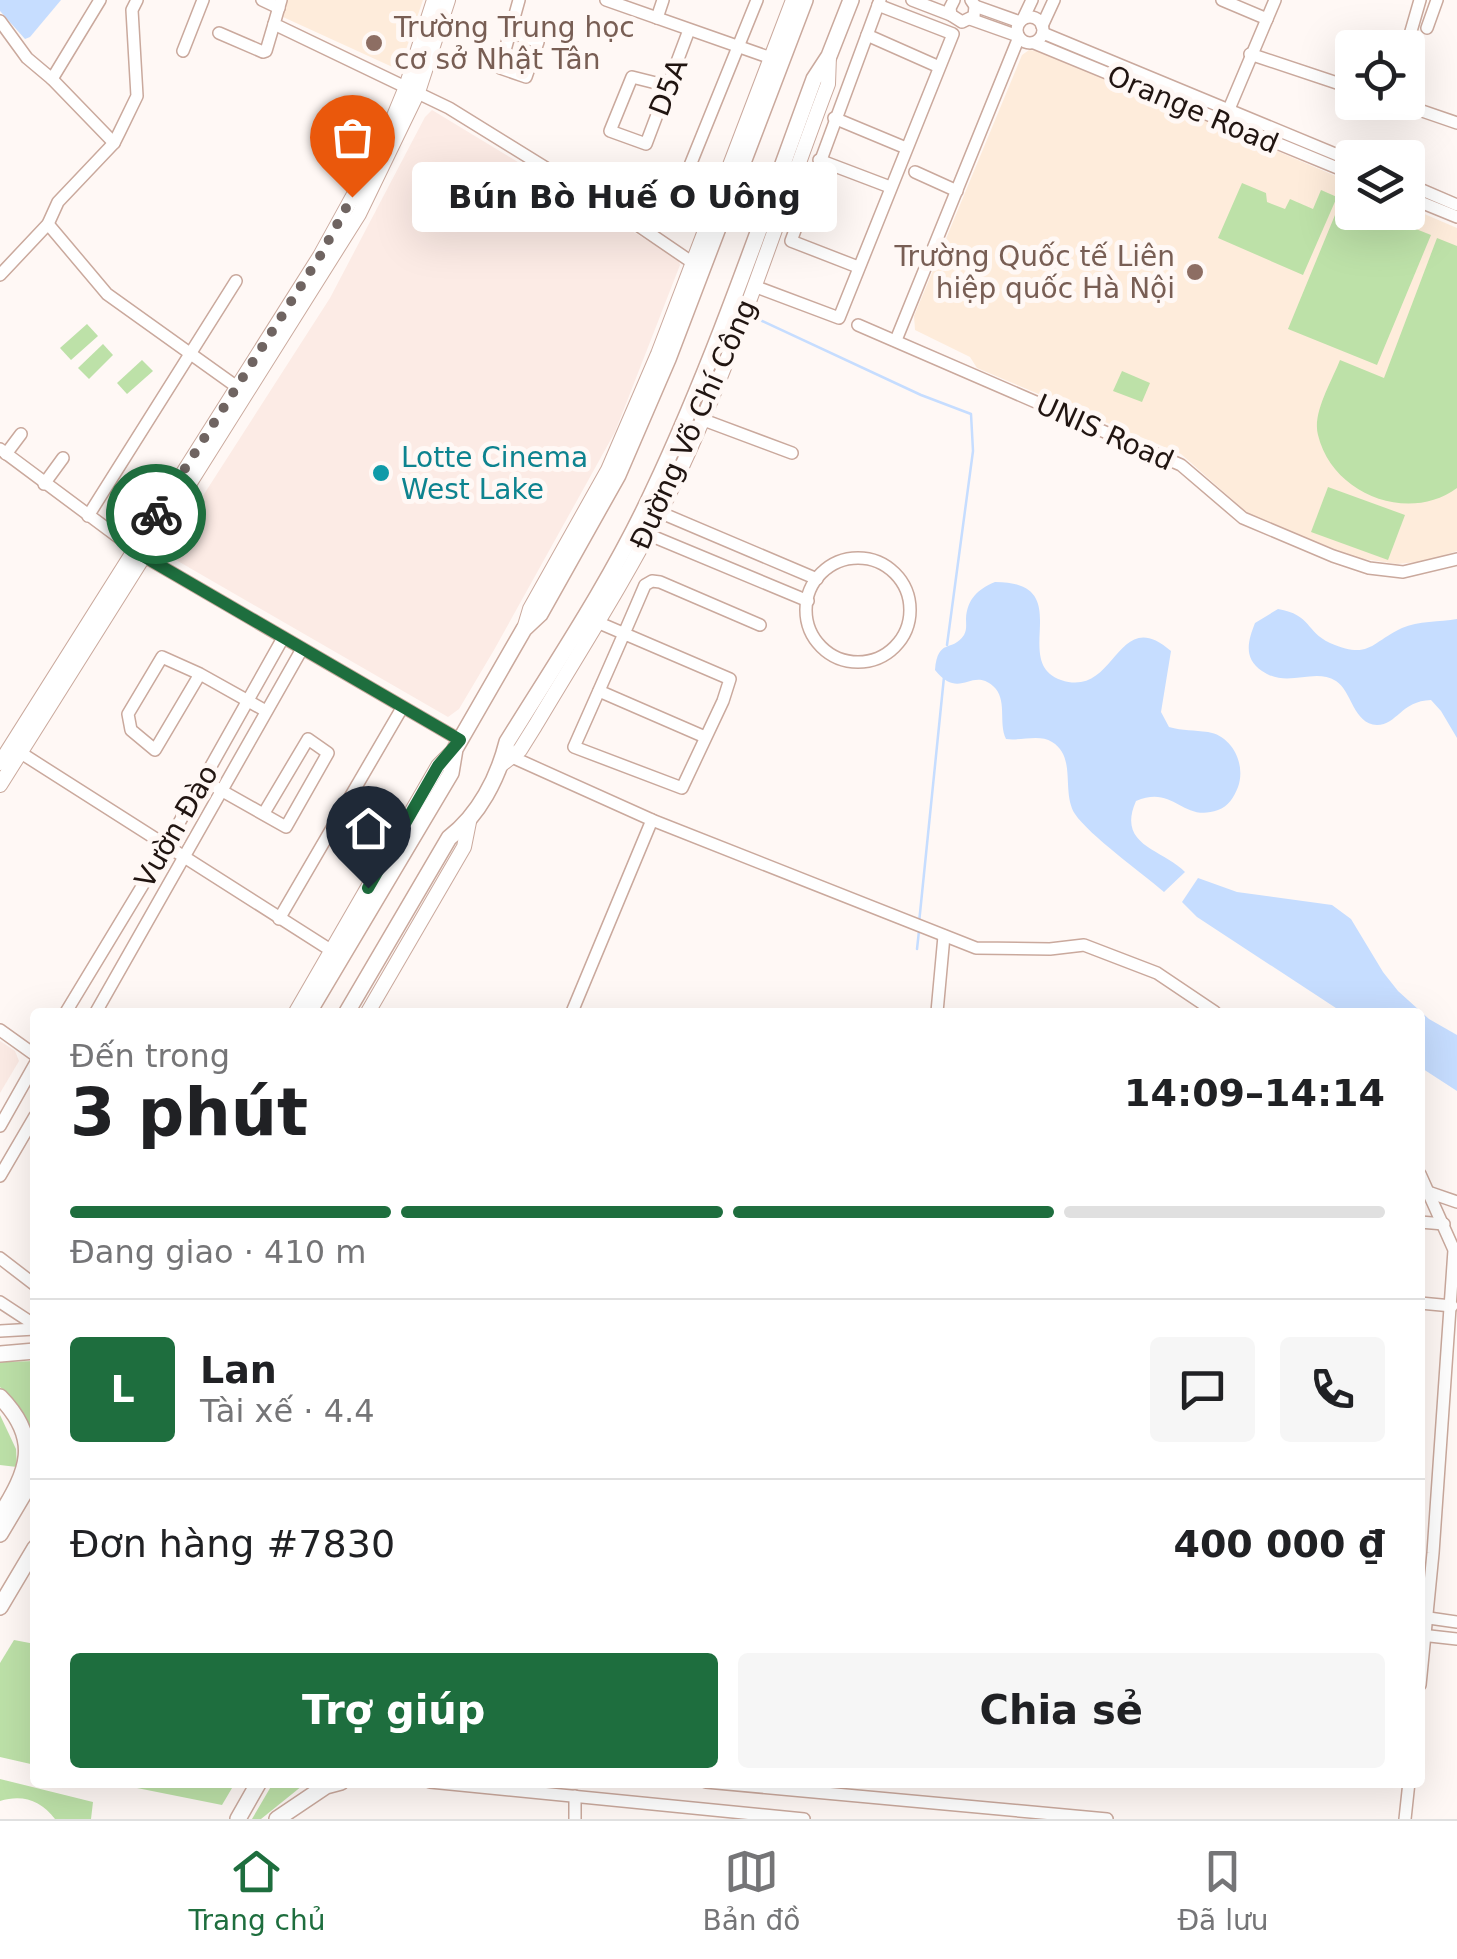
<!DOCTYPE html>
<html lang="vi">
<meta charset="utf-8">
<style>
:root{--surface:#fff;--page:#f6f6f6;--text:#202124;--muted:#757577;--line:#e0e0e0;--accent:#1e6e3e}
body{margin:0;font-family:"DejaVu Sans",sans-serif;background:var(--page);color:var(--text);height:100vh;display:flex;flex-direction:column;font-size:38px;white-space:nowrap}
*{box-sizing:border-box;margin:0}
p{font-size:32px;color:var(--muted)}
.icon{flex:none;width:55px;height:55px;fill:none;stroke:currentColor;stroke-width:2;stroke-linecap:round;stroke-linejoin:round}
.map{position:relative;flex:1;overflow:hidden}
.drawer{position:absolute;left:30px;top:1008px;width:1395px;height:780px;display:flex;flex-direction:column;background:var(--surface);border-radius:10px;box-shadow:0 10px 40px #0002}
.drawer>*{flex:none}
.buttons{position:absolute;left:1335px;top:30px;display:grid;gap:20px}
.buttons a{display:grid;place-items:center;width:90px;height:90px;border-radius:10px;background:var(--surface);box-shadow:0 10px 40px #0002;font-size:50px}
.pin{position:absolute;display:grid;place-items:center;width:85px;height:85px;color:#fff;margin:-102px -42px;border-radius:50% 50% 50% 0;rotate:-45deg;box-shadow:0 0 10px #0007}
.pin .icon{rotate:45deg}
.courier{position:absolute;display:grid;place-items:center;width:100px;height:100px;margin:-50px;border:8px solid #1e6e3e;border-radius:50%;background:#fff;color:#222;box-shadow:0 2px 12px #0007}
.bubble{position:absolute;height:70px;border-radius:10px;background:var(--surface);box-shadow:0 10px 40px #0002;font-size:32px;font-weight:700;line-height:70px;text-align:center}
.head em{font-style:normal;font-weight:700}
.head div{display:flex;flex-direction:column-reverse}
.head{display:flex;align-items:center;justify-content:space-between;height:170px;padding:0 40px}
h1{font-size:65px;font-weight:700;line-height:75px}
.bar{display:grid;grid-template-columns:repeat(4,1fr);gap:15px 10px;align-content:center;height:120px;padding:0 40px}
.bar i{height:12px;border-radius:8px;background:var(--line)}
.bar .on{background:var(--accent)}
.bar p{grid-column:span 4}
.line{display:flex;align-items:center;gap:25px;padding:0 40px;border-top:2px solid var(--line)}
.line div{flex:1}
.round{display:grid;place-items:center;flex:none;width:105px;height:105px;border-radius:10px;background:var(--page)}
.button{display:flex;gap:20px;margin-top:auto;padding:20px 40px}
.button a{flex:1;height:115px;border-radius:10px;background:var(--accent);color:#fff;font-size:40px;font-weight:700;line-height:115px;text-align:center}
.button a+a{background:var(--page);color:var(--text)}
.tabs{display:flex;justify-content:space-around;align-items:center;height:140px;border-top:2px solid var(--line);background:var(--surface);font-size:28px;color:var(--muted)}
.tabs a{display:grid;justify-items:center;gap:5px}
.tabs .on{color:var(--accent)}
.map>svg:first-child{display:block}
.built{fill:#fcebe5}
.education{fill:#feecdb}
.green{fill:#bde1a8}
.water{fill:#c6ddff}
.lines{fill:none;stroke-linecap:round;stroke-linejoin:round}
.stream{stroke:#c6ddff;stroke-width:2.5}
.minor-casing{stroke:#caa99d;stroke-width:14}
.major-casing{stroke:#caa99d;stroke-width:16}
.highway-casing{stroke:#caa99d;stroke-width:18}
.minor{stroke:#fff;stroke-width:11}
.major{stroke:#fff;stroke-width:14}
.highway{stroke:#fff;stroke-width:15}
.done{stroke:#6f6461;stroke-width:10;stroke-dasharray:0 18}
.route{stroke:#1e6e3e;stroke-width:12}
.education-dot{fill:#8d6e63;stroke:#fff8f5;stroke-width:4}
.culture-dot{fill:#0f9aa8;stroke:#fff8f5;stroke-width:4}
.labels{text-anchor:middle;stroke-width:10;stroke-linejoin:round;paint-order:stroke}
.education-label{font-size:28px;fill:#785e54;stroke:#fff8f5;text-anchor:start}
.street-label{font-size:28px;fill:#211511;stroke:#fff8f5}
.culture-label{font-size:28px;fill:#0d838f;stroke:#fff8f5;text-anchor:start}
</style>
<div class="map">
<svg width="1457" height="1819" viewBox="0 0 1457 1819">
<rect width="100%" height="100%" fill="#fff8f5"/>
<g class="built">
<path d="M 432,110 L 678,259 L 680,265 L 615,432 L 494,650 L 459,709 L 448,717 L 176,560 L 172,544 L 330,298 L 425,117 Z"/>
<path d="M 0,1041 L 15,1051 L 19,1061 L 0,1093 Z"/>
</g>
<g class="education">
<path d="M 286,0 L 423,0 L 399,70 L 283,17 Z"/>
<path d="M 1029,50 L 1045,52 L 1352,183 L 1352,212 L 1408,212 L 1408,207 L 1457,228 L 1457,551 L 1427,561 L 1397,564 L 1357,558 L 1259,519 L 1245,511 L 1181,454 L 977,368 L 970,357 L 915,330 L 914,316 L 1022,55 Z"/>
</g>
<g class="green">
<path d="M 1242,183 L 1266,193 L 1267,202 L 1285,209 L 1290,199 L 1313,209 L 1321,190 L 1337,197 L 1303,275 L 1218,238 Z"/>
<path d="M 1342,198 L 1352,203 L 1352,212 L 1376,213 L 1431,235 L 1377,365 L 1288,329 Z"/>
<path d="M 1437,238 L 1457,246 L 1457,488 C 1408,524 1332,494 1318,435 C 1312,413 1332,381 1340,360 L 1384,378 Z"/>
<path d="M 87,324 L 98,336 L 71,360 L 60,348 Z"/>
<path d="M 103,344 L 113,355 L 89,379 L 78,368 Z"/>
<path d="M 142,360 L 153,371 L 127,394 L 117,383 Z"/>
<path d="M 1122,371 L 1150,383 L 1142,402 L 1113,391 Z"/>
<path d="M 1328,487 L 1405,515 L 1388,560 L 1311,532 Z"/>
<path d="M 35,1361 L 35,1442 L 25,1416 L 0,1387 L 0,1362 Z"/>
<path d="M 0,1415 L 16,1449 L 17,1467 L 0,1465 Z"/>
<path d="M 14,1640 L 35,1644 L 35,1765 L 0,1757 L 0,1663 Z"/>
<path d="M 0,1779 L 93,1802 L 91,1819 L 55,1819 C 41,1800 22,1794 0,1801 Z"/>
<path d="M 112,1783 L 235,1783 L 222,1805 Z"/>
<path d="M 273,1783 L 295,1783 L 302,1786 L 261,1819 L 252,1819 Z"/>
</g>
<g class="water">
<path d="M 0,0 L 61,0 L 30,37 L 25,39 L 0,11 Z"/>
<path d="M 995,582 C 1079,582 1009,662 1061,680 C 1117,699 1116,603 1171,651 L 1161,712 L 1169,727 C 1183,731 1194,730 1208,732 C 1233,736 1246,765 1238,787 C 1234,797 1228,807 1218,810 C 1182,823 1174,784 1136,801 C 1116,846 1163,849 1185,872 L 1164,892 C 1142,873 1089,835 1075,814 C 1061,792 1077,757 1052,742 C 1040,734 1021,741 1006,739 C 998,722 1008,699 993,686 C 971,667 960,701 935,670 C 938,637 952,653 964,635 C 967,630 966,624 966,619 C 967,599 978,589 995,582 Z"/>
<path d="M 1278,609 C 1312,615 1305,631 1330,643 C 1370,660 1370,643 1402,628 C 1418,621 1440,622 1457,619 L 1457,738 L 1441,711 L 1431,700 C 1401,701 1397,725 1377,725 C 1353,724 1352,691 1336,681 C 1313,667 1288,689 1262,671 C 1243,658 1248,641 1255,623 Z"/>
<path d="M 1198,878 L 1237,892 L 1332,905 L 1351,919 L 1383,972 L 1398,991 L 1429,1019 L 1457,1035 L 1457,1091 L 1420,1067 L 1420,1012 L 1342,1012 L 1197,917 L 1182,902 Z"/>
</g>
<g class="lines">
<g class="stream">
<path d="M 760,320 L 921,395 L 971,414 L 973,451 L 947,645"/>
<path d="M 919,923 L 944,677"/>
<path d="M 917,949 L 919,931"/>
</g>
<g class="minor-casing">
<g id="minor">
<path d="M 262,0 L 279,8"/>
<path d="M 281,0 L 274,24 L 449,108 L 630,220 L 693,263"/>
<path d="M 606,0 L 771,58"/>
<path d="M 912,0 L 951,15"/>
<path d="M 954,0 L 950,8 L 951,15 L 962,22 L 974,16 L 975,6 L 971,0"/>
<path d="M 1222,0 L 1267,19"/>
<path d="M 975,6 L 1020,22"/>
<circle cx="1030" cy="30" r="13"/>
<path d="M 657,18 L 663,0"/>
<path d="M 970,19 L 1018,36"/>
<path d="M 1023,19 L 1032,0"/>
<path d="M 0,21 L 27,58 L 52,79 L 114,143"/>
<path d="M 1042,26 L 1054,0"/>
<path d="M 1427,28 L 1437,0"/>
<path d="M 510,32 L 538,42 L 526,77 L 500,68 L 519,0"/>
<path d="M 219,33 L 263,52 L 266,51 L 274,24"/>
<path d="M 1043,33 L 1352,161"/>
<path d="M 867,35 L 937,66"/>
<path d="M 1034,43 L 1352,174"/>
<path d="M 1407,45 L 1420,0"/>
<path d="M 183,51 L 203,0"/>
<path d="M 1250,54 L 1352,88"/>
<path d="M 52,79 L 100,0"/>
<path d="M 668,86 L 632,77 L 610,131 L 646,144 L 689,30"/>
<path d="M 1396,102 L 1457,123"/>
<path d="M 1229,109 L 1275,0"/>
<path d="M 834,118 L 906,148"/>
<path d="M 819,160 L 890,187"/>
<path d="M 915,172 L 957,191"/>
<path d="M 1408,184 L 1457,205"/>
<path d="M 1408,197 L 1457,217"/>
<path d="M 630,220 L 640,199 L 648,196 L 674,205 L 757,0"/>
<path d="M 48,224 L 107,294 L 237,387"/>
<path d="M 858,267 L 791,241 L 880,0"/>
<path d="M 0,275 L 48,224 L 58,202 L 114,143 L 120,131 L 137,96 L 132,10 L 137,0"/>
<path d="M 754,286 L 839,318 L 953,34 L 878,5"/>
<path d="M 858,325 L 1181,465 L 1243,518 L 1333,556 L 1369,568 L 1403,572 L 1457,559"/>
<path d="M 896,340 L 1019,37"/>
<path d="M 701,419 L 792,453"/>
<path d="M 0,449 L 145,557 L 460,740"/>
<path d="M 6,454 L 21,434"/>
<path d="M 44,484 L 63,458"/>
<path d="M 659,512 L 817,579"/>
<path d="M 88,516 L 236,281"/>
<path d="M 647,534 L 808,601"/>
<circle cx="858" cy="610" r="52"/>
<path d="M 597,622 L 730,679 L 723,701 L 682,788 L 574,747 C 598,693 622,639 645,585 L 652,581 L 660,582 L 760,625"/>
<path d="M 200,674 L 155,750 L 131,730 L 128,714 L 162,657 L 200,674 L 266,711"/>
<path d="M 599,691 L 705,737"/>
<path d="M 21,753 L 332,951"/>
<path d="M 512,757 L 652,820 L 976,948 L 1050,949 L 1084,945 L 1157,973 L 1215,1012"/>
<path d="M 217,788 L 286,827 L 328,753 L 308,739 L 264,813"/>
<path d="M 279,919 L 402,708"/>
<path d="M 66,1012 L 161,855 L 283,638"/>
<path d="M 96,1012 L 302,649"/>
<path d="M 572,1012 L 652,820"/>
<path d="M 937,1012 L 944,936"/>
<path d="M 0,1030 L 35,1055"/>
<path d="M 0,1126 L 35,1064"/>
<path d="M 1420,1174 L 1454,1250 L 1433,1553 L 1420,1685"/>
<path d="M 0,1176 L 35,1116"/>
<path d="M 1431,1193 L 1457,1202"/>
<path d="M 1420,1222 L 1444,1224"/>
<path d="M 0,1258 L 35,1285"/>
<path d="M 0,1302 L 35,1325"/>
<path d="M 1420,1303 L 1452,1306"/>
<path d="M 0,1331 L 35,1329"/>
<path d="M 1422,1617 L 1457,1622"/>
<path d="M 1421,1635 L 1457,1639"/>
<path d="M 430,1782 L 804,1819"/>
<path d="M 706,1782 L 1107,1819"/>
<path d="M 575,1796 L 575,1819"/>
<path d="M 1405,1819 L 1409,1782"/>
</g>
</g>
<g class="major-casing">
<g id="major">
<path d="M 524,629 L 530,609 L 608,470 L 658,354 L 793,0"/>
<path d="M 0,763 L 320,256 L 385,138 L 406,87 L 434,0"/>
<path d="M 501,765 L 520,750 L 535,726 C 579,652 626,579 665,502 C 731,369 775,223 828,84 L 829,56"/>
<path d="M 0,785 L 359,214 L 418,92 L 448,0"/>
<path d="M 296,1012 L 438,766 L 455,749"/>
<path d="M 368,1012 L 464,847 L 469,822"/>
</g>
</g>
<g class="highway-casing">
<g id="highway">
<path d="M 309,1012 L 451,773 L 455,749 L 524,629 L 540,614 L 618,475 L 668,359 L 805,0"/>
<path d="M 347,1012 L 449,838 C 479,815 498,778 507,742 C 558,660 613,578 653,491 C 716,357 763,217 814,79 L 829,56 L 851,0"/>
<path d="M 0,1354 L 35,1351"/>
<path d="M 0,1397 C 42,1440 28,1471 0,1516"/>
<path d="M 0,1534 L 35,1475"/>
<path d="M 0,1607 L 35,1548"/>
<path d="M 238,1819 L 259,1782"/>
<path d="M 277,1819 L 326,1786 L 341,1782"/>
</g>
</g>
<use href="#minor" class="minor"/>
<use href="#major" class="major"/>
<use href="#highway" class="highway"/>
</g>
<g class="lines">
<path class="done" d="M 156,514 L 320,256 L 352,197"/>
<path class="route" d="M 156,514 L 133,550 L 460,740 L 438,766 L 368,888"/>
</g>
<g class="education-dot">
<circle cx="374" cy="43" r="10"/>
<circle cx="1195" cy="272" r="10"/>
</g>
<circle class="culture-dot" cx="381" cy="473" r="10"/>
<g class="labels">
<g class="education-label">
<text x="394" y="37">Trường Trung học<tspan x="394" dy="32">cơ sở Nhật Tân</tspan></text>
<text x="1175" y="266" text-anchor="end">Trường Quốc tế Liên<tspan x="1175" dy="32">hiệp quốc Hà Nội</tspan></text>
</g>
<g class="street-label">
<text transform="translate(668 87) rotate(-69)" y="10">D5A</text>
<text transform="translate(1193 109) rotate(23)" y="10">Orange Road</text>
<text transform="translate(693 424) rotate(-66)" y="10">Đường Võ Chí Công</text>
<text transform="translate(1105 432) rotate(24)" y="10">UNIS Road</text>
<text transform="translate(176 826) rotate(-60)" y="10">Vườn Đào</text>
</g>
<g class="culture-label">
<text x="401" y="467">Lotte Cinema<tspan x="401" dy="32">West Lake</tspan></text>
</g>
</g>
</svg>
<div class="buttons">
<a><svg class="icon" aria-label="locate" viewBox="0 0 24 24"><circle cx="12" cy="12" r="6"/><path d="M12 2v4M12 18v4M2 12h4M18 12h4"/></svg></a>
<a><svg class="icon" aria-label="layers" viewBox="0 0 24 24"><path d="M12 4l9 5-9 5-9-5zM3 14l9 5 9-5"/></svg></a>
</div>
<div class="pin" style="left:352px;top:197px;background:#ea580c"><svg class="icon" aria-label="bag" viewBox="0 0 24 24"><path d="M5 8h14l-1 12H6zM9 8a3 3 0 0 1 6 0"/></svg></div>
<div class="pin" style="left:368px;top:888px;background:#1f2937"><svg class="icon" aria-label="home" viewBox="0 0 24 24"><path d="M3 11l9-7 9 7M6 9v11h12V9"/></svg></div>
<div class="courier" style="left:156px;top:514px"><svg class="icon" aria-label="bike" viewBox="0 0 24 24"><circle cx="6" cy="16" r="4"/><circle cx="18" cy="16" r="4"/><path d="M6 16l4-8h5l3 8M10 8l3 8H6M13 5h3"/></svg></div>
<div class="bubble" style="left:412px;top:162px;width:425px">Bún Bò Huế O Uông</div>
<section class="drawer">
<div class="head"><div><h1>3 phút</h1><p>Đến trong</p></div><em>14:09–14:14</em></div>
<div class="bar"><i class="on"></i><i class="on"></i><i class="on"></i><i></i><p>Đang giao · 410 m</p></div>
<div class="line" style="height:180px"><b class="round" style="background:var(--accent);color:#fff">L</b><div><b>Lan</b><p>Tài xế · 4.4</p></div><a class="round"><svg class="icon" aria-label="chat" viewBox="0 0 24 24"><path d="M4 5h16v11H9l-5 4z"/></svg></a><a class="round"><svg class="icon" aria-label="phone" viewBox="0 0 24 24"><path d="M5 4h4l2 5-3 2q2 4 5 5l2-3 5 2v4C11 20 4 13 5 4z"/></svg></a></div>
<div class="line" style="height:130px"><div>Đơn hàng #7830</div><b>400 000 ₫</b></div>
<div class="button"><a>Trợ giúp</a><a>Chia sẻ</a></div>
</section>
</div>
<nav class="tabs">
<a class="on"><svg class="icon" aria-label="home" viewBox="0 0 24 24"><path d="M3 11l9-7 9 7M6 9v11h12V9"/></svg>Trang chủ</a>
<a><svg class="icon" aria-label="map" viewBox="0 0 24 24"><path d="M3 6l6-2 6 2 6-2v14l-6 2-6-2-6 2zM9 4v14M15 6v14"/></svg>Bản đồ</a>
<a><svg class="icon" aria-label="saved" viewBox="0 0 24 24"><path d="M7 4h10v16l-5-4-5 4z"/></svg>Đã lưu</a>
</nav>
